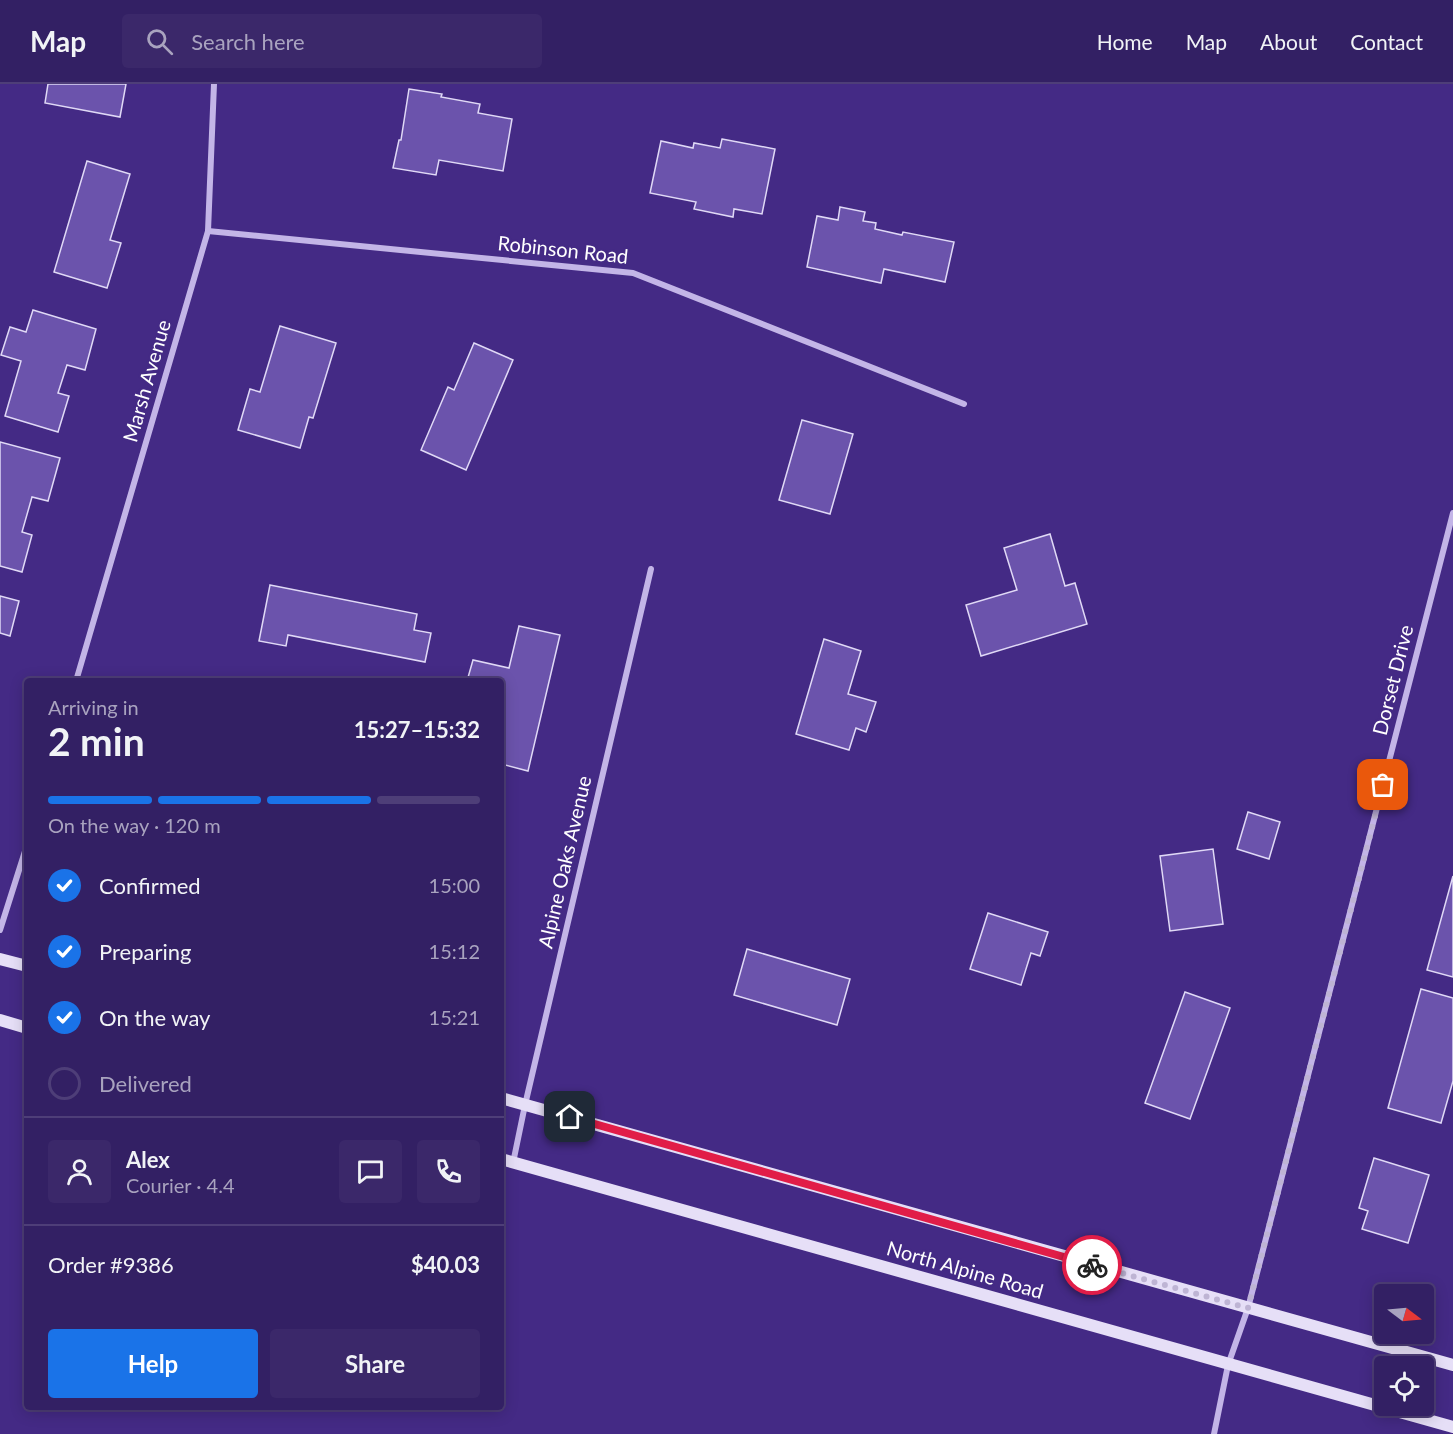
<!DOCTYPE html>
<meta charset="utf-8">
<style>
:root{--surface:#332064;--page:#3b286a;--text:#f1f3f6;--muted:#a9a3bf;--line:#4e3e78;--accent:#1a73e8}
body{margin:0;font-family:Lato,sans-serif;background:var(--page);color:var(--text);height:100vh;display:flex;flex-direction:column;font-size:22px;white-space:nowrap}
*{box-sizing:border-box;margin:0}
p{font-size:20px;color:var(--muted)}
.icon{flex:none;width:33px;height:33px;fill:none;stroke:currentColor;stroke-width:2;stroke-linecap:round;stroke-linejoin:round}
.map{position:relative;flex:1;overflow:hidden}
.side{position:absolute;left:24px;top:594px;width:480px;height:732px;display:flex;flex-direction:column;background:var(--surface);border-radius:6px;box-shadow:0 3px 15px #0003,0 0 0 2px var(--line)}
.side>*{flex:none}
.needle{width:39px;rotate:106deg}
.controls{position:absolute;left:1374px;top:1200px;display:grid;gap:12px}
.controls a{display:grid;place-items:center;width:60px;height:60px;border-radius:6px;background:var(--surface);box-shadow:0 3px 15px #0003,0 0 0 2px var(--line);font-size:30px}
.pin{position:absolute;display:grid;place-items:center;width:51px;height:51px;color:#fff;margin:-26px;border-radius:12px;box-shadow:0 3px 9px #0006}
.courier{position:absolute;display:grid;place-items:center;width:60px;height:60px;margin:-30px;border:4px solid #e11d48;border-radius:50%;background:#fff;color:#222;box-shadow:0 2px 8px #0007}
.head em{font-style:normal;font-weight:700}
.head div{display:flex;flex-direction:column-reverse}
.head{display:flex;align-items:center;justify-content:space-between;height:102px;padding:0 24px}
h1{font-size:39px;font-weight:700;line-height:45px}
.bar{display:grid;grid-template-columns:repeat(4,1fr);gap:9px 6px;align-content:center;height:72px;padding:0 24px}
.bar i{height:8px;border-radius:4px;background:var(--line)}
.bar .current{background:var(--accent)}
.bar p{grid-column:span 4}
.line{display:flex;align-items:center;gap:15px;padding:0 24px;border-top:2px solid var(--line)}
.line div{flex:1}
.round{display:grid;place-items:center;flex:none;width:63px;height:63px;border-radius:6px;background:var(--page)}
ol{padding:0 24px;list-style:none}
li{display:flex;align-items:center;gap:18px;height:66px}
li p{margin-inline-start:auto}
li .icon{padding:6px;border-radius:50%;background:var(--accent);color:#fff;stroke-width:4}
li:last-child{color:var(--muted)}
li i{width:33px;height:33px;border:3px solid var(--line);border-radius:50%}
.cta{display:flex;gap:12px;margin-top:auto;padding:12px 24px}
.cta a{flex:1;height:69px;border-radius:6px;background:var(--accent);color:#fff;font-size:24px;font-weight:700;line-height:69px;text-align:center}
.cta a+a{background:var(--page);color:var(--text)}
header{display:flex;align-items:center;gap:36px;box-sizing:border-box;height:84px;padding:0 30px;background:var(--surface);border-bottom:2px solid var(--line)}
header strong{font-size:28px}
nav{display:flex;gap:33px;margin-inline-start:auto;font-size:21px}
.search{width:420px;height:54px;background:var(--page);display:flex;align-items:center;gap:15px;box-sizing:border-box;padding:0 21px;border-radius:6px;color:var(--muted);font-size:22px}
.map>svg:first-child{display:block}
.building{fill:#6b53ac;stroke:#e0d9f6;stroke-width:1.5}
.lines{fill:none;stroke-linecap:round;stroke-linejoin:round}
.minor{stroke:#c3b5e7;stroke-width:6}
.secondary{stroke:#e6dff7;stroke-width:12}
.done{stroke:#beb4d4;stroke-width:6;stroke-dasharray:0 10.8}
.route{stroke:#e11d48;stroke-width:8}
.labels{text-anchor:middle;stroke-width:4.5;stroke-linejoin:round;paint-order:stroke}
.street-label{font-size:20px;fill:#fff;stroke:#442a85}
</style>
<header>
<strong>Map</strong>
<div class="search"><svg class="icon" aria-label="search" viewBox="0 0 24 24"><circle cx="10" cy="10" r="6"/><path d="M15 15l6 6"/></svg>Search here</div>
<nav><a>Home</a><a>Map</a><a>About</a><a>Contact</a></nav>
</header>
<div class="map">
<svg width="1453" height="1350" viewBox="0 0 1453 1350">
<rect width="100%" height="100%" fill="#442a85"/>
<g class="building">
<path d="M 48,0 L 126,0 L 120,33 L 45,19 Z"/>
<path d="M 409,5 L 442,10 L 441,13 L 480,20 L 478,29 L 512,35 L 503,87 L 439,76 L 436,91 L 393,84 L 399,56 L 401,56 Z"/>
<path d="M 722,55 L 775,65 L 762,130 L 734,125 L 733,133 L 694,125 L 696,118 L 650,109 L 661,57 L 693,64 L 694,59 L 720,64 Z"/>
<path d="M 87,77 L 130,90 L 110,156 L 121,159 L 107,204 L 54,188 Z"/>
<path d="M 840,123 L 865,128 L 863,137 L 876,139 L 875,145 L 902,151 L 903,148 L 954,158 L 945,198 L 884,185 L 881,199 L 807,183 L 817,132 L 838,136 Z"/>
<path d="M 33,226 L 96,245 L 85,286 L 67,281 L 58,309 L 69,312 L 58,348 L 5,332 L 21,277 L 1,271 L 10,243 L 26,248 Z"/>
<path d="M 280,242 L 336,259 L 313,334 L 309,333 L 300,364 L 238,346 L 250,305 L 260,308 Z"/>
<path d="M 474,259 L 513,276 L 466,386 L 421,366 L 448,303 L 454,306 Z"/>
<path d="M 802,336 L 853,350 L 830,430 L 779,416 Z"/>
<path d="M 0,358 L 60,374 L 48,417 L 32,413 L 22,448 L 32,451 L 22,488 L 0,482 Z"/>
<path d="M 1050,450 L 1065,502 L 1075,499 L 1087,540 L 981,572 L 966,521 L 1017,506 L 1004,464 Z"/>
<path d="M 270,501 L 417,530 L 414,546 L 431,549 L 425,578 L 288,551 L 286,562 L 259,557 Z"/>
<path d="M 0,512 L 19,517 L 10,552 L 0,549 Z"/>
<path d="M 519,542 L 560,551 L 528,687 L 501,680 L 501,597 L 467,597 L 473,576 L 509,584 Z"/>
<path d="M 824,555 L 861,567 L 848,610 L 876,618 L 866,648 L 856,644 L 849,666 L 796,650 Z"/>
<path d="M 1248,728 L 1280,738 L 1269,775 L 1237,765 Z"/>
<path d="M 1213,765 L 1223,840 L 1170,847 L 1160,772 Z"/>
<path d="M 1453,792 L 1453,893 L 1427,886 Z"/>
<path d="M 988,829 L 1048,848 L 1040,872 L 1031,869 L 1021,901 L 970,885 Z"/>
<path d="M 747,865 L 850,895 L 837,941 L 734,911 Z"/>
<path d="M 1421,905 L 1453,914 L 1453,997 L 1441,1039 L 1388,1024 Z"/>
<path d="M 1185,908 L 1230,924 L 1190,1035 L 1145,1019 Z"/>
<path d="M 1374,1074 L 1429,1091 L 1408,1159 L 1362,1145 L 1368,1127 L 1359,1124 Z"/>
</g>
<g class="lines">
<g class="minor">
<path d="M 208,147 L 633,189 L 964,320"/>
<path d="M 76,597 L 208,147 L 214,0"/>
<path d="M 0,846 L 27,761"/>
<path d="M 513,1079 L 525,1021 L 651,485"/>
<path d="M 1214,1350 L 1228,1281 L 1248,1224 L 1453,429"/>
</g>
<g class="secondary">
<path d="M 0,875 L 27,882"/>
<path d="M 0,936 L 27,944"/>
<path d="M 501,1014 L 1453,1281"/>
<path d="M 501,1075 L 1453,1343"/>
</g>
</g>
<g class="lines">
<path class="done" d="M 1092,1181 L 1248,1224 L 1383,701"/>
<path class="route" d="M 570,1033 L 1092,1181"/>
</g>
<g class="labels">
<g class="street-label">
<text transform="translate(563 166) rotate(6)" y="7">Robinson Road</text>
<text transform="translate(147 297) rotate(-74)" y="7">Marsh Avenue</text>
<text transform="translate(1393 596) rotate(-76)" y="7">Dorset Drive</text>
<text transform="translate(565 778) rotate(-77)" y="7">Alpine Oaks Avenue</text>
<text transform="translate(965 1186) rotate(16)" y="7">North Alpine Road</text>
</g>
</g>
</svg>
<div class="controls">
<a><svg class="needle" viewBox="-14 -14 28 28"><path d="M0-13l5 13h-10z" fill="#e53935"/><path d="M0 13l5-13h-10z" fill="#a9a3bf"/></svg></a>
<a><svg class="icon" aria-label="locate" viewBox="0 0 24 24"><circle cx="12" cy="12" r="6"/><path d="M12 2v4M12 18v4M2 12h4M18 12h4"/></svg></a>
</div>
<div class="pin" style="left:1383px;top:701px;background:#ea580c"><svg class="icon" aria-label="bag" viewBox="0 0 24 24"><path d="M5 8h14l-1 12H6zM9 8a3 3 0 0 1 6 0"/></svg></div>
<div class="pin" style="left:570px;top:1033px;background:#1f2937"><svg class="icon" aria-label="home" viewBox="0 0 24 24"><path d="M3 11l9-7 9 7M6 9v11h12V9"/></svg></div>
<div class="courier" style="left:1092px;top:1181px"><svg class="icon" aria-label="bike" viewBox="0 0 24 24"><circle cx="6" cy="16" r="4"/><circle cx="18" cy="16" r="4"/><path d="M6 16l4-8h5l3 8M10 8l3 8H6M13 5h3"/></svg></div>
<section class="side">
<div class="head"><div><h1>2 min</h1><p>Arriving in</p></div><em>15:27–15:32</em></div>
<div class="bar"><i class="current"></i><i class="current"></i><i class="current"></i><i></i><p>On the way · 120 m</p></div>
<ol>
<li><svg class="icon" aria-label="check" viewBox="0 0 24 24"><path d="M5 12l5 5 9-10"/></svg>Confirmed<p>15:00</p></li>
<li><svg class="icon" aria-label="check" viewBox="0 0 24 24"><path d="M5 12l5 5 9-10"/></svg>Preparing<p>15:12</p></li>
<li><svg class="icon" aria-label="check" viewBox="0 0 24 24"><path d="M5 12l5 5 9-10"/></svg>On the way<p>15:21</p></li>
<li><i></i>Delivered</li>
</ol>
<div class="line" style="height:108px"><a class="round"><svg class="icon" aria-label="person" viewBox="0 0 24 24"><circle cx="12" cy="8" r="4"/><path d="M4 21q1-7 8-7t8 7"/></svg></a><div><b>Alex</b><p>Courier · 4.4</p></div><a class="round"><svg class="icon" aria-label="chat" viewBox="0 0 24 24"><path d="M4 5h16v11H9l-5 4z"/></svg></a><a class="round"><svg class="icon" aria-label="phone" viewBox="0 0 24 24"><path d="M5 4h4l2 5-3 2q2 4 5 5l2-3 5 2v4C11 20 4 13 5 4z"/></svg></a></div>
<div class="line" style="height:78px"><div>Order #9386</div><b>$40.03</b></div>
<div class="cta"><a>Help</a><a>Share</a></div>
</section>
</div>
